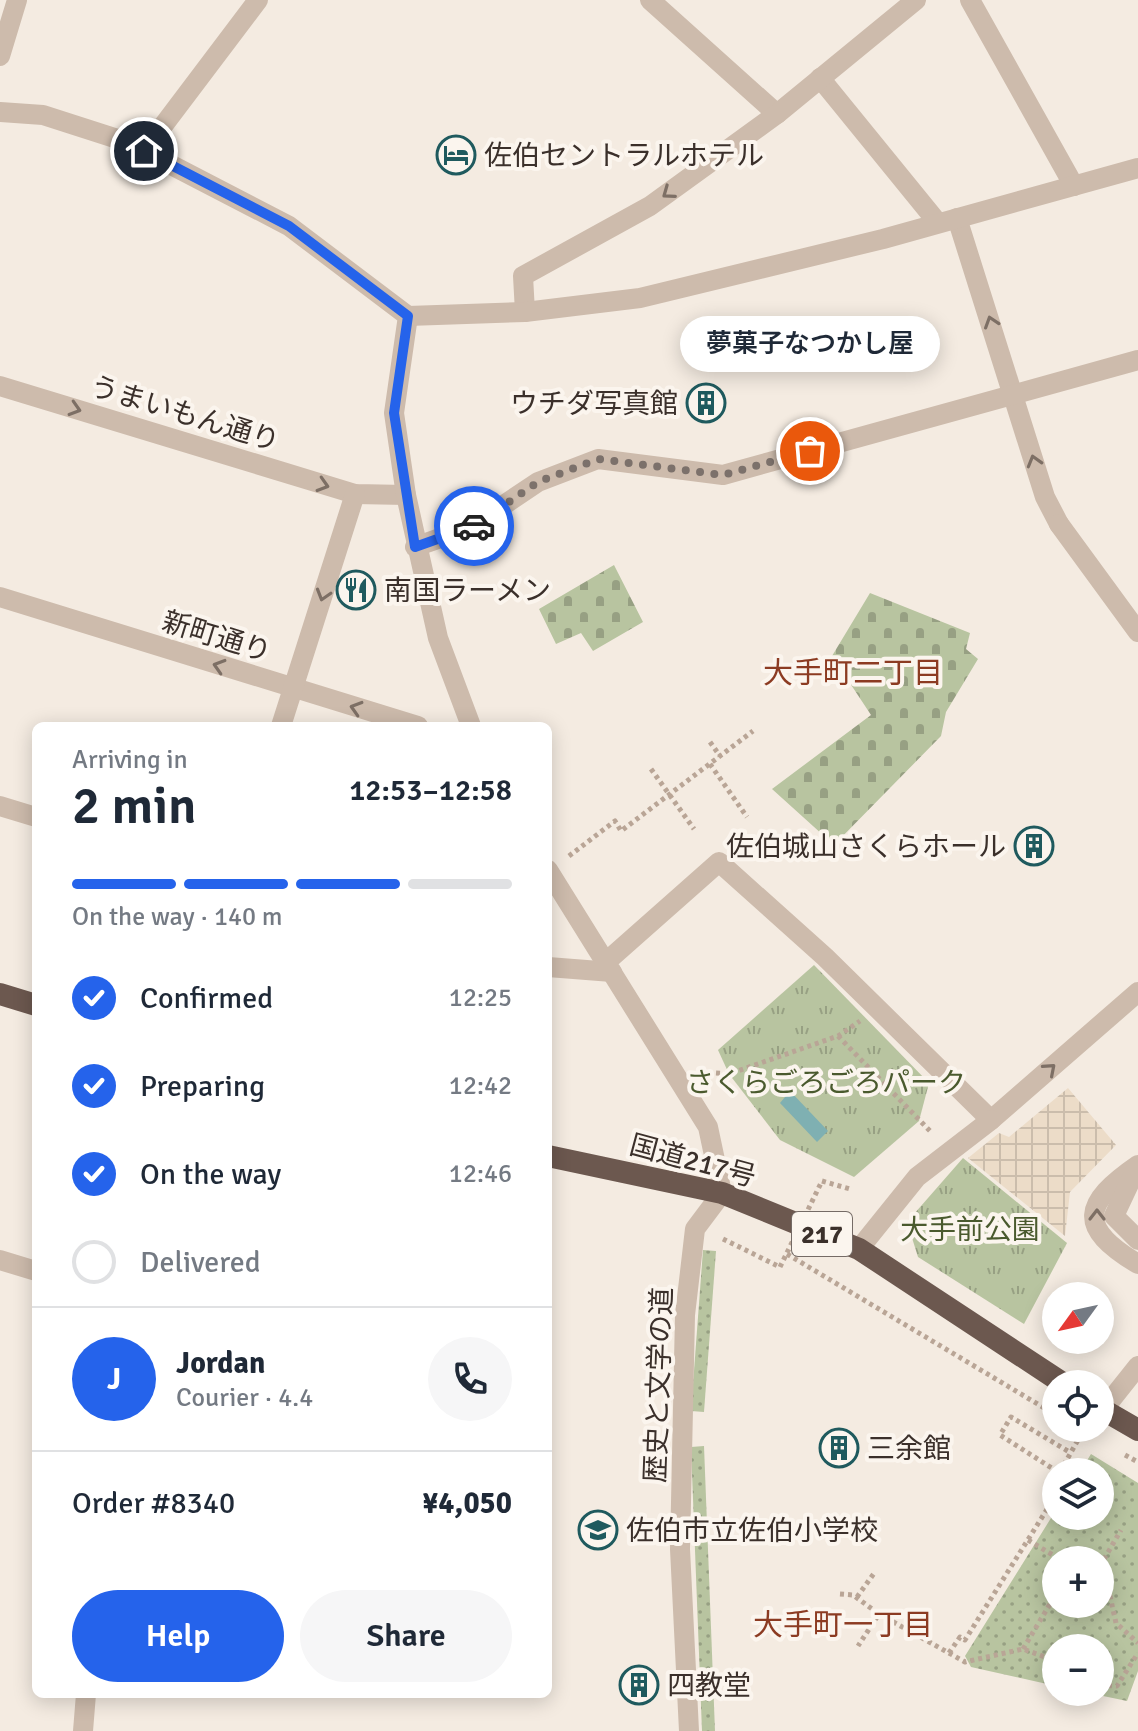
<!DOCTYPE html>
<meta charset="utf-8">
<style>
:root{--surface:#fff;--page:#f6f6f7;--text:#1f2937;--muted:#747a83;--line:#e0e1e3;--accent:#2563eb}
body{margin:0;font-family:Signika,"Noto Sans JP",sans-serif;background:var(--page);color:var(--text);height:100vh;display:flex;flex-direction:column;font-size:30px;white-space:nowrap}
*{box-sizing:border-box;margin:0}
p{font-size:26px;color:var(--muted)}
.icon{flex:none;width:44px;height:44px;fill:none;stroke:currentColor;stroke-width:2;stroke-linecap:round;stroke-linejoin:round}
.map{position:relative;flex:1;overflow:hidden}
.side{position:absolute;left:32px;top:722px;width:520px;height:976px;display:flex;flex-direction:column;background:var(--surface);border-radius:12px;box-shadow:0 4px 20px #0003}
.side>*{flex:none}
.needle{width:52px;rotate:237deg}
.fabs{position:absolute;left:1042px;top:1282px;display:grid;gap:16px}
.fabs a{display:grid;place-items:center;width:72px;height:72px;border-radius:50%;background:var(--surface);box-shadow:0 4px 20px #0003;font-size:40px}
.pin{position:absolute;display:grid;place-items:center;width:68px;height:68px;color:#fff;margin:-34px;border:4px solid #fff;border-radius:50%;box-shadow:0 2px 8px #0007}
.courier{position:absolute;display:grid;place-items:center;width:80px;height:80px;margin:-40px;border:6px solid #2563eb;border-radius:50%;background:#fff;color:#222;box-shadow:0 2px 10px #0007}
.bubble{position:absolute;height:56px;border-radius:28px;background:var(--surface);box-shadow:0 4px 20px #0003;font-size:26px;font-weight:600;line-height:56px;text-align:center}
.summary em{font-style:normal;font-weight:600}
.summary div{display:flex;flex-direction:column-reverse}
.summary{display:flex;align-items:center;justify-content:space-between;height:136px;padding:0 40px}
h1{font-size:52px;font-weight:600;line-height:60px}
.bar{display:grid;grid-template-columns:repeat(4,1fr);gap:12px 8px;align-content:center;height:96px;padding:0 40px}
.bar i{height:10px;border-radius:6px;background:var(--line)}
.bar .selected{background:var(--accent)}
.bar p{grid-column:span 4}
.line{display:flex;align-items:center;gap:20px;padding:0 40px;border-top:2px solid var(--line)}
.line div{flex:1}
.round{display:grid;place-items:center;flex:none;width:84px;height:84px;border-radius:42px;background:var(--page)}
ol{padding:0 40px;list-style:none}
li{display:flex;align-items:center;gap:24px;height:88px}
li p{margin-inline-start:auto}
li .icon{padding:8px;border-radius:50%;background:var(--accent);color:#fff;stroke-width:4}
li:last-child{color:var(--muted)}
li i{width:44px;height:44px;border:4px solid var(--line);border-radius:50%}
.button{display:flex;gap:16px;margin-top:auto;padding:16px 40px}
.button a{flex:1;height:92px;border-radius:48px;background:var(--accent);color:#fff;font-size:32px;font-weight:600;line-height:92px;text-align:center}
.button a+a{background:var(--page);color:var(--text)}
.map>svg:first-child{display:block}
.cemetery{fill:url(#cemetery-stones)}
.park{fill:url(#park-tufts)}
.garden{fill:url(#garden-dots);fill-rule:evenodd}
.plaza{fill:url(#plaza-grid)}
.water{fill:#7fb0b2}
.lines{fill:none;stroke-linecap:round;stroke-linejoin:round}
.path{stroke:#b9a596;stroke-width:5;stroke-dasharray:4 4;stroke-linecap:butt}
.pedestrian{stroke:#cdbbac;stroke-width:20}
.minor{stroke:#cdbbac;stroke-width:20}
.tertiary{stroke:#cdbbac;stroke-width:20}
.trunk{stroke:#6c584f;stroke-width:22}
.path-bridge{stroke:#b9a596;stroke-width:5;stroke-dasharray:4 4;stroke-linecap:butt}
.oneway{stroke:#7d6f65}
.done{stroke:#7c716b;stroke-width:8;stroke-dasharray:0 14.4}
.route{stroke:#2563eb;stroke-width:10}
.labels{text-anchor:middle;stroke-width:8;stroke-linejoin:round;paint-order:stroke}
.shield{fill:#fbf5ee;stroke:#756b66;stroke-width:2}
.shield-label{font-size:26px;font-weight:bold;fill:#3b302b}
.poi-label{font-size:28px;fill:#3b302b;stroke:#fbf5ee;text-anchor:start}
.street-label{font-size:28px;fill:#3b302b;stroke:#fbf5ee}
.park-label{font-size:28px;fill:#4a5a2e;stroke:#fbf5ee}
.neighbourhood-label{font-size:30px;fill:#8c3b22;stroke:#fbf5ee}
</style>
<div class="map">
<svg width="1138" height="1731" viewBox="0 0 1138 1731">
<defs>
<pattern id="cemetery-stones" width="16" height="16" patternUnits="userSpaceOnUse" patternTransform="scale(2)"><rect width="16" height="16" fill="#b8c4a0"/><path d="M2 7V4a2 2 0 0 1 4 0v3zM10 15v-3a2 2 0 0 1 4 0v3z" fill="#97a083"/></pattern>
<pattern id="park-tufts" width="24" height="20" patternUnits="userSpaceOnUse" patternTransform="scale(2)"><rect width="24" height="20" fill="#b8c4a0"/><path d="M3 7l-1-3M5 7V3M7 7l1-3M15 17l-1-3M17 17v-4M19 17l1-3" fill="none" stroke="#97a083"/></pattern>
<pattern id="garden-dots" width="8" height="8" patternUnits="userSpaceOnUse" patternTransform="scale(2)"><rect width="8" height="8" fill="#b8c4a0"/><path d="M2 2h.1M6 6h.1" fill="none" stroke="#97a083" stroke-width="1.8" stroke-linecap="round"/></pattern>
<pattern id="plaza-grid" width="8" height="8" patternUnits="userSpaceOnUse" patternTransform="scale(2)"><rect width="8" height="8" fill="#ecdcc8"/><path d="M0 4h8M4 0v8" fill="none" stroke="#cbbdac"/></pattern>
</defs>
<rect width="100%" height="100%" fill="#f4ebe1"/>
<g class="cemetery">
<path d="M 614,565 L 643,622 L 593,651 L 581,633 L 556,644 L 539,609 Z"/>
<path d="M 870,593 L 970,633 L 966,649 L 978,659 L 946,712 L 941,736 L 834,845 L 772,789 L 871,715 L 832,656 Z"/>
</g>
<g class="park">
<path d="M 814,965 L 929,1083 L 919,1121 L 854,1177 L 780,1140 L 729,1074 L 718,1050 Z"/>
<path d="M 963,1158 L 1067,1243 L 1024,1324 L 918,1257 L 907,1222 Z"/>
</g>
<g class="garden">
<path d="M 703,1250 L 716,1251 L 704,1412 L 691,1411 Z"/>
<path d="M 704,1446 L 715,1731 L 702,1731 L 691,1447 Z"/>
<path d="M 1091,1454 L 1138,1483 L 1138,1671 L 1127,1701 L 1084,1692 L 1100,1692 L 1100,1648 L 1056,1648 L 1056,1686 L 971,1667 L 965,1656 L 1056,1510 L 1056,1516 L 1100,1516 L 1100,1472 L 1080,1472 ZM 1056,1560 L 1100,1560 L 1100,1604 L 1056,1604 Z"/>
</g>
<path class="plaza" d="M 1068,1088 L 1116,1145 L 1070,1192 L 1065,1236 L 968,1158 L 999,1133 L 1009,1137 Z"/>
<path class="water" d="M 790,1091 L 828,1131 L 817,1142 L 780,1103 Z"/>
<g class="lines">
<g class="path">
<path d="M 710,742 L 720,756"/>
<path d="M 710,764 L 747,817"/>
<path d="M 651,769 L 694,829"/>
<path d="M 569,856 L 615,821 L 621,831 L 753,731"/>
<path d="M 838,1036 L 930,1131"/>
<path d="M 716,1073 L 729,1074 L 838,1036 L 860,1021"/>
<path d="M 822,1181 L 850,1189"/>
<path d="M 723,1239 L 780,1267"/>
<path d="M 787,1254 L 1056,1415"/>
<path d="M 1125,1455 L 1138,1462"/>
<path d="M 1058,1472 L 1000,1435 L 1011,1417 L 1071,1453"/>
<path d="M 1060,1472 L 1083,1431"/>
<path d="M 1056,1478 L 1056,1483"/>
<path d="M 1028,1540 L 1061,1560"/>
<path d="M 1100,1566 L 1121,1530"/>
<path d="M 1100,1583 L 1110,1596 L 1116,1623 L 1138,1643"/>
<path d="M 840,1594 L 853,1595 L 879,1614 L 858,1646"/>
<path d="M 857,1597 L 875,1572"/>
<path d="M 879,1614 L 965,1662 L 1023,1649 L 1056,1661"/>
<path d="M 1023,1649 L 1056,1594"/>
<path d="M 949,1653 L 960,1637 L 965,1640 L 1056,1495"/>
<path d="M 1100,1685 L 1117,1686 L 1138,1653"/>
</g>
<path class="pedestrian" d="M 0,806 L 36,817"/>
<g class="minor">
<path d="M 650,0 L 777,114"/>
<path d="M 970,0 L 1074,186"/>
<path d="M 0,56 L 17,0"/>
<path d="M 820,78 L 938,223"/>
<path d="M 144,151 L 258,0"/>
<path d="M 957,218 L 1045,497 L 1059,524"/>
<path d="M 525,312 L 523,276 L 650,206 L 777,114 L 916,0"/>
<path d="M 0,386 L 355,494 L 406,495"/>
<path d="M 415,547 L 471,527 L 538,482 L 598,459 L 723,475 L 1138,360"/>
<path d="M 0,597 L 418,726"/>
<path d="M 281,726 L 355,494"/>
<path d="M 606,962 L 719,862 L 825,957 L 991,1120 L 1138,992"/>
<path d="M 548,967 L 612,972"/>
<path d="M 1138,1165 C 1083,1203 1076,1227 1138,1264"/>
<path d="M 1137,1167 L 1114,1216 L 1138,1240"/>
<path d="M 0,1260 L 36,1271"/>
<path d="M 1103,1410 L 1138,1366"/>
<path d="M 83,1731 L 86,1694"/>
</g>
<g class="tertiary">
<path d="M 0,112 L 43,115 L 127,142 L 289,226 L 408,316 L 394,413 L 406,495 L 438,638 L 471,726"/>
<path d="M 408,316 L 525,312 L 640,298 L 883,239 L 1138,168"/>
<path d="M 1059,524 L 1138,632"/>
<path d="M 548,870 L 708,1127 L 722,1193 L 695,1229 L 685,1315 L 680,1549 L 689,1731"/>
<path d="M 859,1249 L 917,1177 L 991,1120"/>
</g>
<g class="trunk">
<path d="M 0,994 L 36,1005"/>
<path d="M 548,1156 L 722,1193 L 859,1249 L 1064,1384"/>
<path d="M 1100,1408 L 1138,1430"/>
</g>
<path class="path-bridge" d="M 780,1267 L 822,1181"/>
</g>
<defs><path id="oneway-chevron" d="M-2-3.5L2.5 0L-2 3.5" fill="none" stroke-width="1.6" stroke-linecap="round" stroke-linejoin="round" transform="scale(2)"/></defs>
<g class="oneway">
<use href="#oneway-chevron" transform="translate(668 193) rotate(144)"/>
<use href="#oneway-chevron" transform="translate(991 322) rotate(-108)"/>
<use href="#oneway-chevron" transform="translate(75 409) rotate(17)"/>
<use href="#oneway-chevron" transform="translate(1034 461) rotate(-106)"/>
<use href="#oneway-chevron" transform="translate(323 485) rotate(17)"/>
<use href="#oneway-chevron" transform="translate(323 595) rotate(107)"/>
<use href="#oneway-chevron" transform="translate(219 666) rotate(-163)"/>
<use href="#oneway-chevron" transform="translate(356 708) rotate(-163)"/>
<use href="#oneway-chevron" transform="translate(1050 1069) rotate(-41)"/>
<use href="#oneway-chevron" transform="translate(1097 1215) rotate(-90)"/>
</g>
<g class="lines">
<path class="done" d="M 474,526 L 538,482 L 598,459 L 723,475 L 810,451"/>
<path class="route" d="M 144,151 L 289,226 L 408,316 L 394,413 L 415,547 L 474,526"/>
</g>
<defs>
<g id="hotel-ring" transform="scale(2)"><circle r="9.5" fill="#fbf5ee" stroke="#1f5a5e" stroke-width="1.5"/><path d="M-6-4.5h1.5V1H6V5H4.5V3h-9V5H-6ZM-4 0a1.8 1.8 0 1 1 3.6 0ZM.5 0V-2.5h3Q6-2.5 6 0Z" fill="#1f5a5e"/></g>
<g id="building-ring" transform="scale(2)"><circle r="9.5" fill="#fbf5ee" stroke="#1f5a5e" stroke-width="1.5"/><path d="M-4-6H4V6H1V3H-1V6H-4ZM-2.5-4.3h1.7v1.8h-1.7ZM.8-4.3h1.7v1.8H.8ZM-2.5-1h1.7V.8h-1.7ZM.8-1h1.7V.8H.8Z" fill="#1f5a5e"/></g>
<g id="restaurant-ring" transform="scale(2)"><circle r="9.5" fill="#fbf5ee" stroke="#1f5a5e" stroke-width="1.5"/><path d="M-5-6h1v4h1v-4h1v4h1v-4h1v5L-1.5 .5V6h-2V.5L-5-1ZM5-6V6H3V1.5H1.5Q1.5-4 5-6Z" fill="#1f5a5e"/></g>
<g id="school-ring" transform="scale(2)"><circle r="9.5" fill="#fbf5ee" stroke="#1f5a5e" stroke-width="1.5"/><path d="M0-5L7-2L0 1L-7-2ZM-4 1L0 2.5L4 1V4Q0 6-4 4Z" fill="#1f5a5e"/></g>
</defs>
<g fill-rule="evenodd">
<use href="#hotel-ring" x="456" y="155"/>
<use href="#building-ring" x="706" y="403"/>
<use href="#restaurant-ring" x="356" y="590"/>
<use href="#building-ring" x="1034" y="846"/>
<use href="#building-ring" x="839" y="1448"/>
<use href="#school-ring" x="598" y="1530"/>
<use href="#building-ring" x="639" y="1685"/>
</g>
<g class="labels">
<rect class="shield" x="792" y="1212" width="60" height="44" rx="6"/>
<g class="shield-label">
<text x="822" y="1243">217</text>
</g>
<g class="poi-label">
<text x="484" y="165">佐伯セントラルホテル</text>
<text x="678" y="413" text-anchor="end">ウチダ写真館</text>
<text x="384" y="600">南国ラーメン</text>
<text x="1006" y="856" text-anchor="end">佐伯城山さくらホール</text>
<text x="867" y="1458">三余館</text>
<text x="626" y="1540">佐伯市立佐伯小学校</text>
<text x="667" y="1695">四教堂</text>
</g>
<g class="street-label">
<text transform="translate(185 413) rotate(17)" y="10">うまいもん通り</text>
<text transform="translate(217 636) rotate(17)" y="10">新町通り</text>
<text transform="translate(693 1160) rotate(15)" y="10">国道217号</text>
<text transform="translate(658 1385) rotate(-88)" y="10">歴史と文学の道</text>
</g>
<g class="park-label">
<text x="826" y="1092">さくらごろごろパーク</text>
<text x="970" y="1239">大手前公園</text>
</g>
<g class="neighbourhood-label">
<text x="853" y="683">大手町二丁目</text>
<text x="843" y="1635">大手町一丁目</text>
</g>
</g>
</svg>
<div class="fabs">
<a><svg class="needle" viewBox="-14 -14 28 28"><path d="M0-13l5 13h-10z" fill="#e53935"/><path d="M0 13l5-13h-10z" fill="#747a83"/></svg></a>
<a><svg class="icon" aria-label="locate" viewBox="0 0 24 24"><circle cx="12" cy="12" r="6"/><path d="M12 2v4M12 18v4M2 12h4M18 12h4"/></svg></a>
<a><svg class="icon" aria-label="layers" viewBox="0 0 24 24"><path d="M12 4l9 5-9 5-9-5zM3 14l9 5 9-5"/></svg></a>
<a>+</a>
<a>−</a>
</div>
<div class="pin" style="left:810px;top:451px;background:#ea580c"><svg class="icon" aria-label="bag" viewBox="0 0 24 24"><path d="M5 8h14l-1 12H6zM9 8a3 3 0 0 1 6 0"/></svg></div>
<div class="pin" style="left:144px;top:151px;background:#1f2937"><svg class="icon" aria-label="home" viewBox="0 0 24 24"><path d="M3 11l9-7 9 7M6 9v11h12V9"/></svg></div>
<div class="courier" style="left:474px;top:526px"><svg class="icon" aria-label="car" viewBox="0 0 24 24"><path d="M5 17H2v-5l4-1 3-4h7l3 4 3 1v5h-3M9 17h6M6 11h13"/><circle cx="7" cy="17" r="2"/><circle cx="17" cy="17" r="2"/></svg></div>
<div class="bubble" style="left:680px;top:316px;width:260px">夢菓子なつかし屋</div>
<section class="side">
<div class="summary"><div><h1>2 min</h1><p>Arriving in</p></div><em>12:53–12:58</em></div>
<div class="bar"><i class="selected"></i><i class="selected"></i><i class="selected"></i><i></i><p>On the way · 140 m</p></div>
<ol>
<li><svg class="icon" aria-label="check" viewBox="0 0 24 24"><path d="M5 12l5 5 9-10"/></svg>Confirmed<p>12:25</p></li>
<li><svg class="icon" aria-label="check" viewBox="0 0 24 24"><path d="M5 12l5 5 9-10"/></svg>Preparing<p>12:42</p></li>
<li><svg class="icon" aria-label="check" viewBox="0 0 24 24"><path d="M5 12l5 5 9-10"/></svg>On the way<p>12:46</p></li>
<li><i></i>Delivered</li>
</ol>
<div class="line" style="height:144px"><b class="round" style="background:var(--accent);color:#fff">J</b><div><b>Jordan</b><p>Courier · 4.4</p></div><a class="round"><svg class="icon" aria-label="phone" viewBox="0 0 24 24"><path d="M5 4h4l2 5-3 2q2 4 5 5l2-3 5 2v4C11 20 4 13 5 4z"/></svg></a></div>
<div class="line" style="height:104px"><div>Order #8340</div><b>¥4,050</b></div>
<div class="button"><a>Help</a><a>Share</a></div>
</section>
</div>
